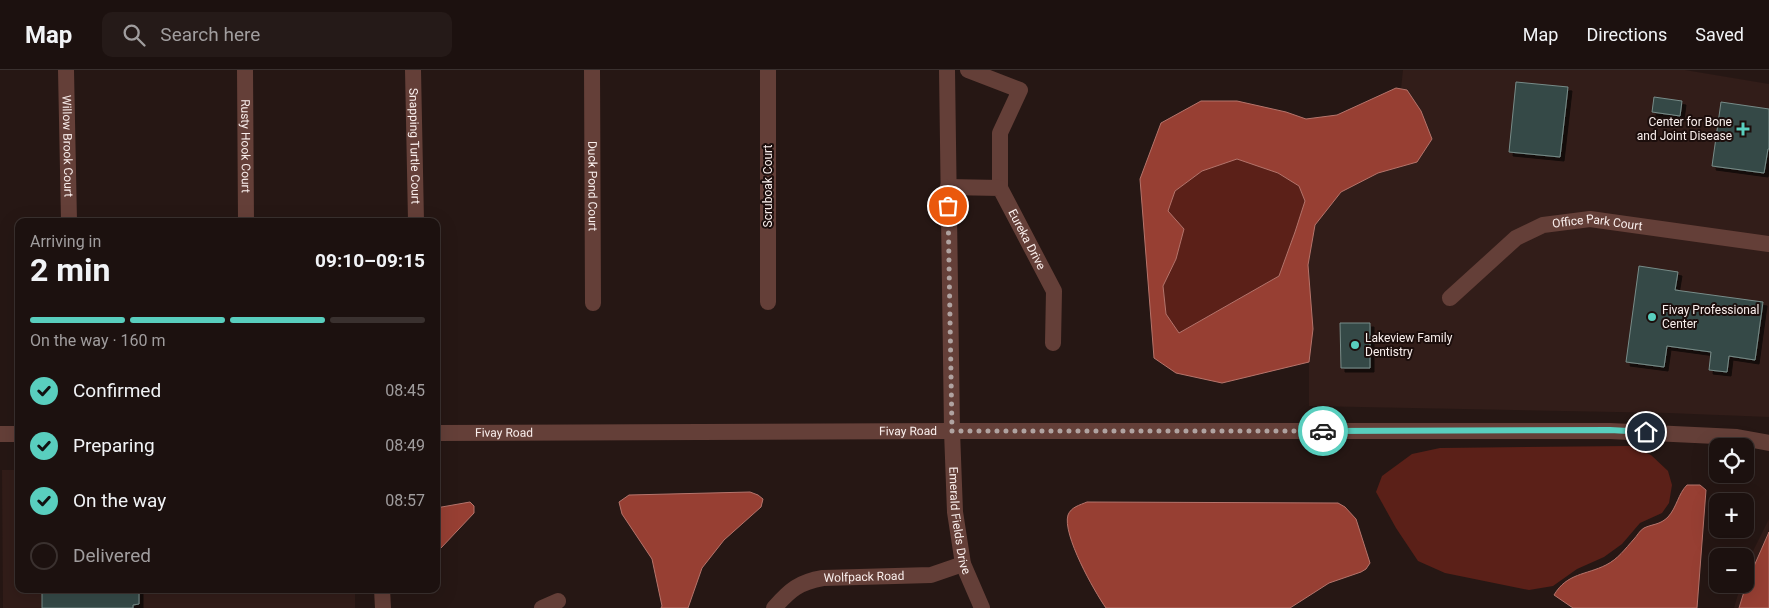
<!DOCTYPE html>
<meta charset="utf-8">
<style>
:root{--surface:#1c110f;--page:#251a18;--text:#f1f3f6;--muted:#a09d9e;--line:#3a312f;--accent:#59cebe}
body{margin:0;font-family:Roboto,sans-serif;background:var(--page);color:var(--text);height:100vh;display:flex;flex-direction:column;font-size:19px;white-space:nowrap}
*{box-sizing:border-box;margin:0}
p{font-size:16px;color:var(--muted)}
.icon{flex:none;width:28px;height:28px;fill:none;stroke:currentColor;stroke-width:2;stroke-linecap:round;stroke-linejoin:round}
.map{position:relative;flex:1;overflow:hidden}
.details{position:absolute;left:15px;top:148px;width:425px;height:375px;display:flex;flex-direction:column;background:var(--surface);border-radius:10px;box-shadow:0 5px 20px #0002,0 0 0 1px var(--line)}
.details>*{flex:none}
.tools{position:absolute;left:1709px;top:368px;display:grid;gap:10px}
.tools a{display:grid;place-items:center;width:45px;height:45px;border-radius:10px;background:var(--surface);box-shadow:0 5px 20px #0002,0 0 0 1px var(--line);font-size:25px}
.pin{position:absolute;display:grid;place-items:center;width:42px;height:42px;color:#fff;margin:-21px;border:2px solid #fff;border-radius:50%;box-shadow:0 1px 5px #0007}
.courier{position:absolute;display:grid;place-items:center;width:50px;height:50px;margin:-25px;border:4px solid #59cebe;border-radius:50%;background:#fff;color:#222;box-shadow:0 1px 6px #0007}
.head em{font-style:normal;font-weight:700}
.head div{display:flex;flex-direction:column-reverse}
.head{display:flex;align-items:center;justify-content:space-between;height:85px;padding:0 15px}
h1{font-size:32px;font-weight:700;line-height:38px}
.bar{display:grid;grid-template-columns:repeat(4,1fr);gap:8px 5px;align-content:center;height:60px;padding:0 15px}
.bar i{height:6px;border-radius:4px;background:var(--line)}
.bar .on{background:var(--accent)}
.bar p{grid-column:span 4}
ol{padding:0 15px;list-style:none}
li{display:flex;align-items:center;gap:15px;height:55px}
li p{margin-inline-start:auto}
li .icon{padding:5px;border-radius:50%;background:var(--accent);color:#111;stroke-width:4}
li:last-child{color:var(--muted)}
li i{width:28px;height:28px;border:2px solid var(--line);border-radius:50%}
header{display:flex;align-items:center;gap:30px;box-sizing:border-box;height:70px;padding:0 25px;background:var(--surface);border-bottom:1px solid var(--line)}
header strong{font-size:24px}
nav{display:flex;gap:28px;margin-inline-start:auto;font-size:18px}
.search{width:350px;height:45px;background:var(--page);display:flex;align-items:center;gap:12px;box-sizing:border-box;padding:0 18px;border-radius:10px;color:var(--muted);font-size:19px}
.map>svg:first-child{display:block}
.built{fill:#321d19}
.green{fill:#5b2018}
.water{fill:#973f33;stroke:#b5746b;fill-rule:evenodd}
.building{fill:#364946;stroke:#778c89;filter:url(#shadow)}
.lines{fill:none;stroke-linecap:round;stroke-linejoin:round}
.minor{stroke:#643f38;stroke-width:16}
.done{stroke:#b0a3a1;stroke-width:5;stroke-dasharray:0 9}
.route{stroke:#59cebe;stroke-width:6}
.poi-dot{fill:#59cebe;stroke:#1c0e0c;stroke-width:2}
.labels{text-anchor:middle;stroke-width:4;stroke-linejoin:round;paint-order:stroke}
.poi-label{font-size:12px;fill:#faefed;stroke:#1c0e0c;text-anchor:start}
.street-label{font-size:12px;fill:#faefed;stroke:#1c0e0c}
</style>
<header>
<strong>Map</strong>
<div class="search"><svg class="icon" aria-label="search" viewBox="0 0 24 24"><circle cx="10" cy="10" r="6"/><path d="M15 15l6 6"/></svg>Search here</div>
<nav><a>Map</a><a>Directions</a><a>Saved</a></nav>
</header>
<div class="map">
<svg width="1769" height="538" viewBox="0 0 1769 538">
<defs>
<filter id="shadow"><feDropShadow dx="4" dy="4" stdDeviation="0" flood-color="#0009"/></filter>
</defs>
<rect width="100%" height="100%" fill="#261714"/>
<g class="built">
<path d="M 1403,0 L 1685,0 L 1769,14 L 1769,347 L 1668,343 L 1309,336 L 1309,292 L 1313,259 L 1308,195 L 1315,155 L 1341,122 L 1378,103 L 1417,92 L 1407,20 L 1401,19 Z"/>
<path d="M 2,400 L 19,400 L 19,519 L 355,519 L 355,538 L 3,538 Z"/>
<path d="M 1769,449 L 1769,538 L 1734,538 L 1741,514 L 1745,514 L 1745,501 L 1749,489 Z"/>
</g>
<g class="green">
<path d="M 1237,89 L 1278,103 L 1299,116 L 1305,131 L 1295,162 L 1279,206 L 1179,263 L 1166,244 L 1163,216 L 1176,189 L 1184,159 L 1167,141 L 1175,121 L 1202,101 Z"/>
<path d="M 1630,376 L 1651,385 L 1668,401 L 1672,415 L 1669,433 L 1662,443 L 1640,453 L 1622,474 L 1604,487 L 1577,499 L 1553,516 L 1529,520 L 1445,503 L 1418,491 L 1396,458 L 1376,422 L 1382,406 L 1412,384 L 1440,378 Z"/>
</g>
<g class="water">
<path d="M 1396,18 L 1407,20 L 1421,41 L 1432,69 L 1417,92 L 1378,103 L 1341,122 L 1315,155 L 1308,195 L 1313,259 L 1309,292 L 1222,313 L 1176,303 L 1154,288 L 1140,109 L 1161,53 L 1201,31 L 1237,31 L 1286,42 L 1306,49 L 1337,45 ZM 1237,89 L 1278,103 L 1299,116 L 1305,131 L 1295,162 L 1279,206 L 1179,263 L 1166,244 L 1163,216 L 1176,189 L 1184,159 L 1168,141 L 1175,121 L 1202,101 Z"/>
<path d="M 1687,415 L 1700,415 L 1706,420 L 1697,538 L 1573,538 L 1554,525 C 1567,503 1586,505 1606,495 C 1618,489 1625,479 1634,469 C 1637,466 1640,460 1644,458 C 1652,454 1660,455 1668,447 C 1677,437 1678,424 1687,415 Z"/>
<path d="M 750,422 L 758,425 L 763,429 L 761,437 L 724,470 L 702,498 L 688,538 L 661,538 L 662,536 L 652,489 L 622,444 L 619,432 L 629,425 Z"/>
<path d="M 470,432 L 474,436 L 474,443 L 441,478 L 436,480 L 436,438 Z"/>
<path d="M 1087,432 L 1338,433 L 1345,437 L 1356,449 L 1370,493 L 1366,499 L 1361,502 L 1329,513 L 1290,538 L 1106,538 C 1094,521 1062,464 1068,445 C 1071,437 1080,435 1087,432 Z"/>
<path d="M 1769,462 L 1769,538 L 1739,538 L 1747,512 Z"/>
</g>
<g class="building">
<path d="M 1516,12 L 1568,17 L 1560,87 L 1509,82 Z"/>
<path d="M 1654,27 L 1682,31 L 1680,46 L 1652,42 Z"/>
<path d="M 1721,32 L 1769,39 L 1769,79 L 1768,79 L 1764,103 L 1712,96 Z"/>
<path d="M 1639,196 L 1678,202 L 1675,220 L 1763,232 L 1755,290 L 1729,286 L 1727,302 L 1709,300 L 1711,282 L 1667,276 L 1664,297 L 1626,292 Z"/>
<path d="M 1340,253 L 1370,253 L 1370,298 L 1341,298 Z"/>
<path d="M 42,519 L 139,519 L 139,534 L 133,535 L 133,538 L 42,538 Z"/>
</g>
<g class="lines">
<g class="minor">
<path id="s1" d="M 66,0 L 69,151"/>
<path id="s2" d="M 245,0 L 246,151"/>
<path id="s3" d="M 413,0 L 416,151"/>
<path id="s4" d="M 592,0 L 593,233"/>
<path id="s5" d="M 947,0 L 952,361 L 955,442 L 963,494 L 982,538"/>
<path d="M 968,0 L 1020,20 L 1000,63 L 1000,118"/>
<path id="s6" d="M 948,117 L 1000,118 L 1054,221 L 1053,273"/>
<path id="s7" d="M 1450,228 L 1516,168 L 1543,155 L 1590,149 L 1769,174"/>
<path d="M 768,232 L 768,0"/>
<path id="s8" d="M 436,363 L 952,361 L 1610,361 L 1737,367 L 1769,373"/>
<path d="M 0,364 L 19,364"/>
<path d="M 382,519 L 383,538"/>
<path d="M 542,538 L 558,531"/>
<path id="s9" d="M 774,538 C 790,520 799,512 823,508 L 931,505 L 963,494"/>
</g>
</g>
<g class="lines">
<path class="done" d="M 948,136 L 952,361 L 1323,361"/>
<path class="route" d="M 1323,361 L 1610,360 L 1646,362"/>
</g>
<g class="poi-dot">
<path d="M1740.5 51.5h5v5h5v5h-5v5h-5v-5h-5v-5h5z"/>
<circle cx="1652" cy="247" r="5"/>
<circle cx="1355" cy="275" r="5"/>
</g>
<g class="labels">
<g class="poi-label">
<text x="1732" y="56" text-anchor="end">Center for Bone<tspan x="1732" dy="14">and Joint Disease</tspan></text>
<text x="1662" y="244">Fivay Professional<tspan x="1662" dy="14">Center</tspan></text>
<text x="1365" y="272">Lakeview Family<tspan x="1365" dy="14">Dentistry</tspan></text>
</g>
<g class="street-label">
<text dy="4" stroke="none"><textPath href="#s1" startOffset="76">Willow Brook Court</textPath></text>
<text dy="4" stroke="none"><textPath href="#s2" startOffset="76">Rusty Hook Court</textPath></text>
<text dy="4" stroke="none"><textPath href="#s3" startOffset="76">Snapping Turtle Court</textPath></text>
<text transform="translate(768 116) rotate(-90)" y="4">Scruboak Court</text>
<text dy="4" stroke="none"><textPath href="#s4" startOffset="116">Duck Pond Court</textPath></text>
<text dy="4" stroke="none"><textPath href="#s7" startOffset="174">Office Park Court</textPath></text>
<text dy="4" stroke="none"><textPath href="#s6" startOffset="110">Eureka Drive</textPath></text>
<text dy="4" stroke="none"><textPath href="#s8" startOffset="472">Fivay Road</textPath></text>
<text dy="4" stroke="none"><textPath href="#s8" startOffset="68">Fivay Road</textPath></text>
<text dy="4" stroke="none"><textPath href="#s5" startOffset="451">Emerald Fields Drive</textPath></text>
<text dy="4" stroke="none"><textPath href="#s9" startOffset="100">Wolfpack Road</textPath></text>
</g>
</g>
</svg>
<div class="tools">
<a><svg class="icon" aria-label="locate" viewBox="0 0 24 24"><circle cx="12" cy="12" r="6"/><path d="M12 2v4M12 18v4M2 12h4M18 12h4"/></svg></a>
<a>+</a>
<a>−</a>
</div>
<div class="pin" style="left:948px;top:136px;background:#ea580c"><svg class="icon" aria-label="bag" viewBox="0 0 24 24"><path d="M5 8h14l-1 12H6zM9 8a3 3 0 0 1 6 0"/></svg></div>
<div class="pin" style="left:1646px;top:362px;background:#1f2937"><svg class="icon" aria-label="home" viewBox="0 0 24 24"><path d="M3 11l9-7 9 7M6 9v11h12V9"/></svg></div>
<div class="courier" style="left:1323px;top:361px"><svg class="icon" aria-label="car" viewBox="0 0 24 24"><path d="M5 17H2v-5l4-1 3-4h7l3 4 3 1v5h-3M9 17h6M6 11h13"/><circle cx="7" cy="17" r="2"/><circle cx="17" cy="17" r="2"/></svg></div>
<section class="details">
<div class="head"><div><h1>2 min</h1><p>Arriving in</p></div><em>09:10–09:15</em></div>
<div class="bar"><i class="on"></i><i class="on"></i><i class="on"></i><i></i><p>On the way · 160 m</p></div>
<ol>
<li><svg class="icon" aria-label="check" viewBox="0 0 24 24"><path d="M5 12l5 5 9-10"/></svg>Confirmed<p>08:45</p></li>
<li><svg class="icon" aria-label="check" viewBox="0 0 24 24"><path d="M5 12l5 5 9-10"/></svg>Preparing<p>08:49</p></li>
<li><svg class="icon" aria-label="check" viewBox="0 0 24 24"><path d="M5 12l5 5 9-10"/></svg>On the way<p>08:57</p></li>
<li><i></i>Delivered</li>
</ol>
</section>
</div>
